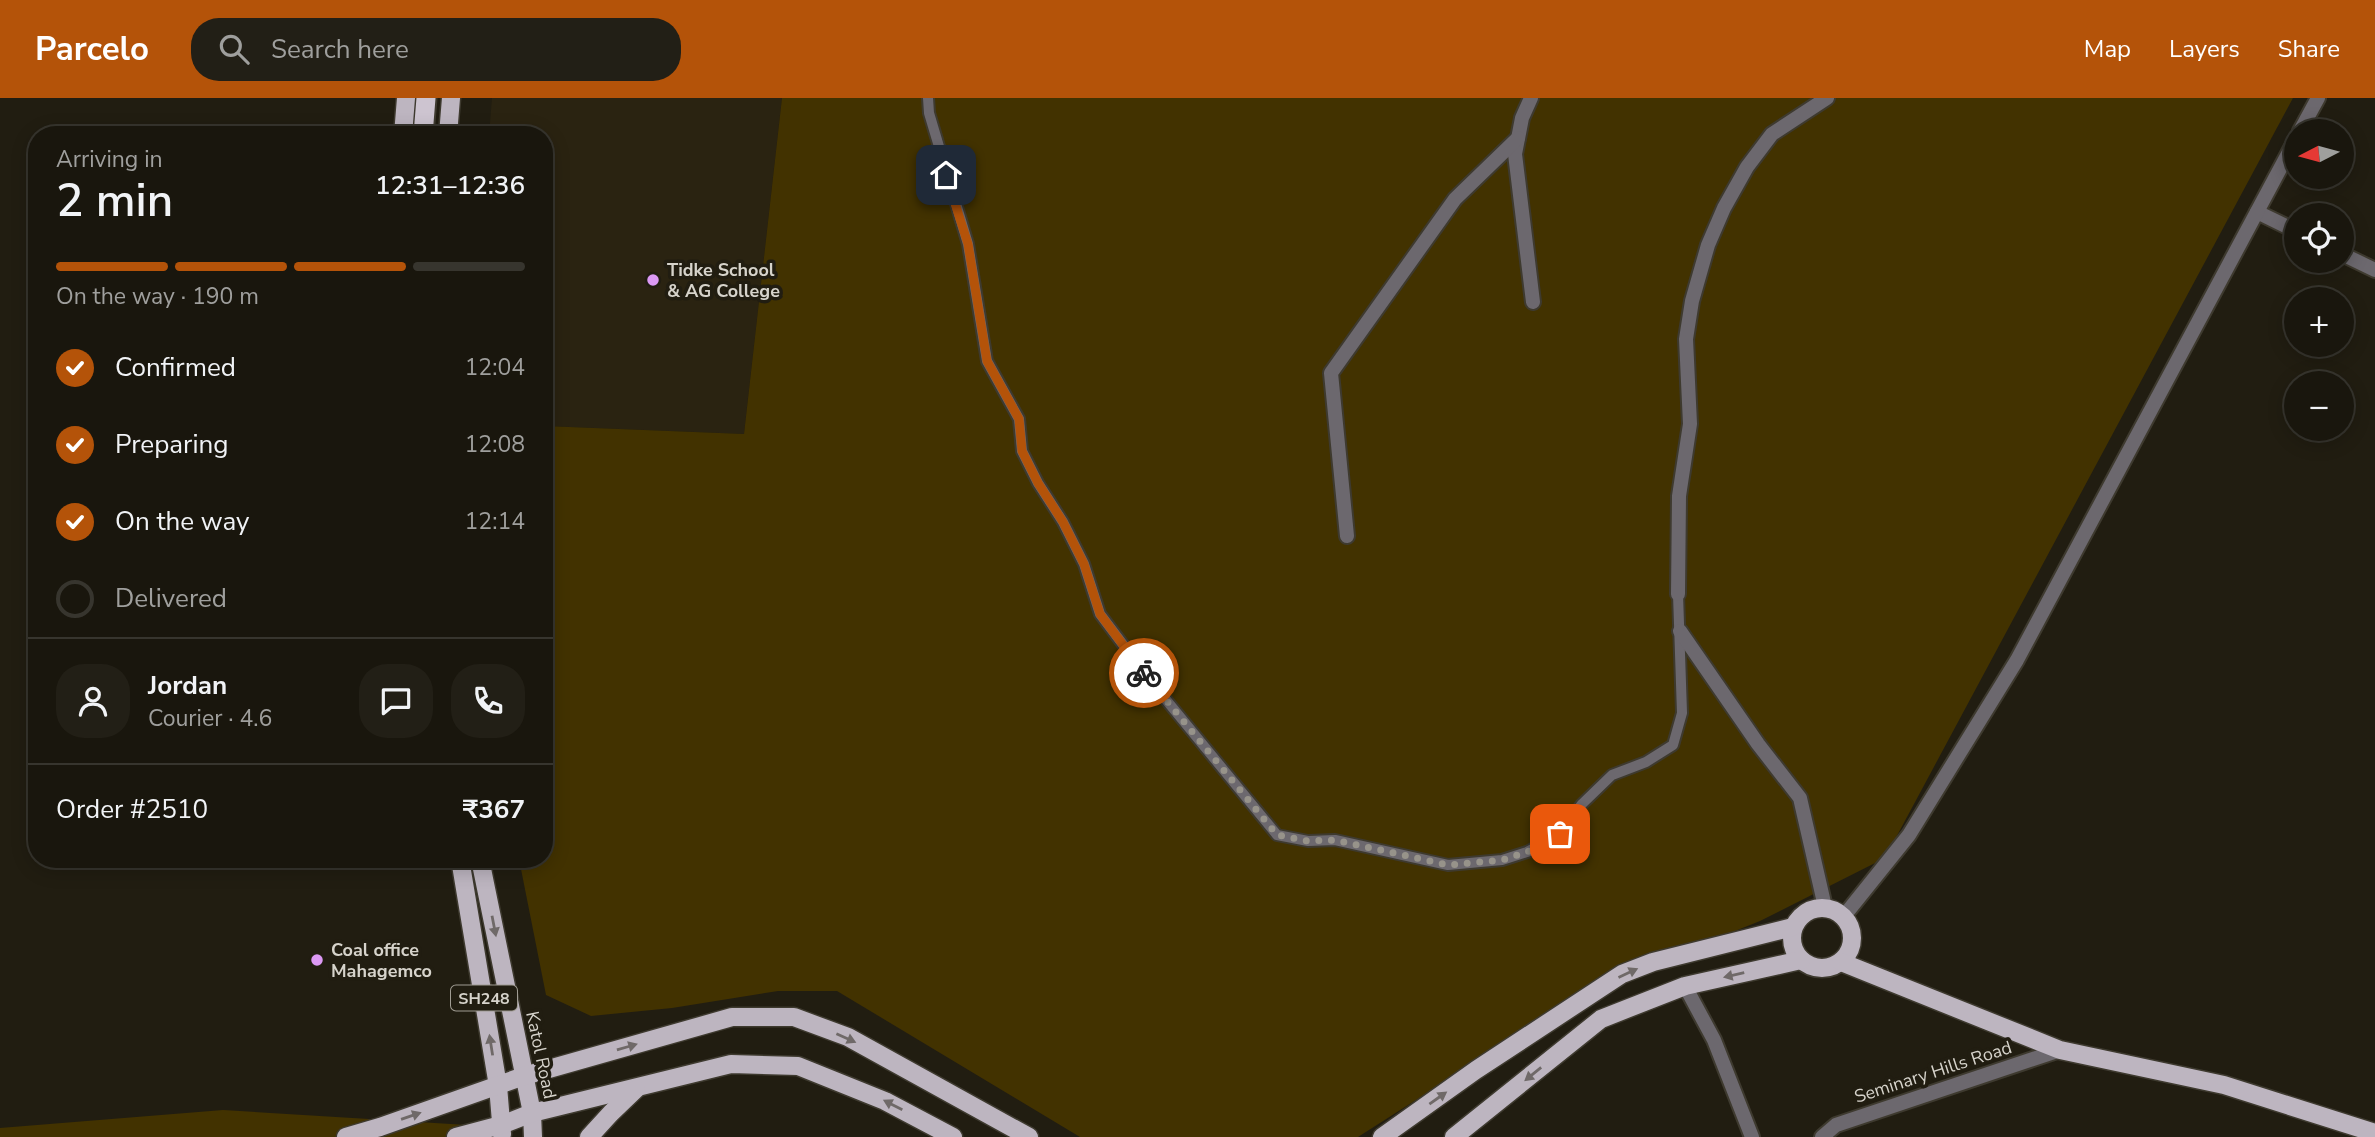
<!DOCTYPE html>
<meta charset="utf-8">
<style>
:root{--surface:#19160d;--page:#221f16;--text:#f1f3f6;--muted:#9f9f9d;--line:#37352e;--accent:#b45309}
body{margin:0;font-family:"Nunito Sans",sans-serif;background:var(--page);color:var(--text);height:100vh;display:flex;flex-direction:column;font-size:26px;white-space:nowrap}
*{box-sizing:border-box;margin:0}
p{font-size:23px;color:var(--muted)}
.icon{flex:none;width:38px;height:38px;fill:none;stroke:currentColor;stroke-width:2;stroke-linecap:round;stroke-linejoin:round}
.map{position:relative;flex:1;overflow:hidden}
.drawer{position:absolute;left:28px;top:28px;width:525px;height:742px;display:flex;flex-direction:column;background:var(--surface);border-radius:28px;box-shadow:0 4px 18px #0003,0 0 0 2px var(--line)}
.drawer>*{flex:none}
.needle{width:46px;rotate:264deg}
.buttons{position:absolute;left:2284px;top:21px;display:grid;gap:14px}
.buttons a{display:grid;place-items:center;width:70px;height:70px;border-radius:50%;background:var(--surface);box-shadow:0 4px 18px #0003,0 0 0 2px var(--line);font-size:35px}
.pin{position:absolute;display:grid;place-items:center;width:60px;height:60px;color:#fff;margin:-30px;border-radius:14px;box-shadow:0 4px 10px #0006}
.courier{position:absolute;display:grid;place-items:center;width:70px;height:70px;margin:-35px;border:5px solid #b45309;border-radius:50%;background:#fff;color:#222;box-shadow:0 2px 9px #0007}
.headline em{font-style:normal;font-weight:600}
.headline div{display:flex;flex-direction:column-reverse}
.headline{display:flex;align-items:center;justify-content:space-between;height:119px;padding:0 28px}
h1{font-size:46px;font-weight:600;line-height:52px}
.bar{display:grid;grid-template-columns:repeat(4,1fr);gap:10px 7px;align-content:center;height:84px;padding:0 28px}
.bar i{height:9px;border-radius:5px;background:var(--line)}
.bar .active{background:var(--accent)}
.bar p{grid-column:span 4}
.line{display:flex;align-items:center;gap:18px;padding:0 28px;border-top:2px solid var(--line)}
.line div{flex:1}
.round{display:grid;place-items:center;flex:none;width:74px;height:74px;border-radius:28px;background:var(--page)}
ol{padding:0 28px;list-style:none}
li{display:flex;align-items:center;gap:21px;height:77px}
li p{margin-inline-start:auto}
li .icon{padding:7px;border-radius:50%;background:var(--accent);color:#fff;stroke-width:4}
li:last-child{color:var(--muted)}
li i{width:38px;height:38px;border:4px solid var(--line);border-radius:50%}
header{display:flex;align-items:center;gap:42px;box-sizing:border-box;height:98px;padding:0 35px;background:var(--accent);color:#fff}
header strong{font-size:33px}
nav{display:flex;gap:38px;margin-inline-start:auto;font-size:24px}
.search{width:490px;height:63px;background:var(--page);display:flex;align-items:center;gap:18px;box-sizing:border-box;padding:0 24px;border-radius:28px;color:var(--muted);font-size:26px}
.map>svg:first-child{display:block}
.built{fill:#2a2311}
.green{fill:#423200}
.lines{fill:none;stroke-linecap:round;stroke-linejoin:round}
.service-casing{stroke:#3e3a2f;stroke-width:14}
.minor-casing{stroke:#3e3a2f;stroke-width:18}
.tertiary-casing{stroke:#3e3a2f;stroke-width:18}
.primary-casing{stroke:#3e3a2f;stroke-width:21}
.trunk-casing{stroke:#3e3a2f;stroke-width:23}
.service{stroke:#6c686e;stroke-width:10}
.minor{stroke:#6c686e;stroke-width:14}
.tertiary{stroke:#6c686e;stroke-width:14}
.primary{stroke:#bdb5c0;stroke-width:18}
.trunk{stroke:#cdc4d0;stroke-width:19}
.oneway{fill:#6f6968}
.done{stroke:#97938a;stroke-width:7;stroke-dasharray:0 12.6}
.route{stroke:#b45309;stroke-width:9}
.poi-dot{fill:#dc99f4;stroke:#211d11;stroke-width:2.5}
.labels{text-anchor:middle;stroke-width:7;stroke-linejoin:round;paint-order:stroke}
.shield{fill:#211d11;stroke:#a09c93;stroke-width:2}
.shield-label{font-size:16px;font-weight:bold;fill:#d6d3cb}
.poi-label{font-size:18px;font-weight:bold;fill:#d6d3cb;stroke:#211d11;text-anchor:start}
.street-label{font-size:18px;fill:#d6d3cb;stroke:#211d11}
</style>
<header>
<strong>Parcelo</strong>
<div class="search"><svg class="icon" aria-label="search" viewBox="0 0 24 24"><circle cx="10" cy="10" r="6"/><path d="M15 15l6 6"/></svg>Search here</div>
<nav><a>Map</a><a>Layers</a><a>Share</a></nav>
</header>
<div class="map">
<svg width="2375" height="1039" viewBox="0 0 2375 1039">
<rect width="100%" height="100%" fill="#211d11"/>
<path class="built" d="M 492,0 L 782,0 L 744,336 L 544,328 L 544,37 L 489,37 Z"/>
<g class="green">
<path d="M 782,0 L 2293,0 L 1885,760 L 1760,823 L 1588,892 L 1358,1039 L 1080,1039 L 837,893 L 778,893 L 672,910 L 591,918 L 546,897 L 519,761 L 544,761 L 544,328 L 744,336 Z"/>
<path d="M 223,1012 L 484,1028 L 485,1039 L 0,1039 L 0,1030 Z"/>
</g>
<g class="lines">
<g class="service-casing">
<path id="service" d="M 928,0 L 929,15 L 968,146 L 987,263 L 1019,321 L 1022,353 L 1038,385 L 1063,424 L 1084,466 L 1100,516 L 1149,581 L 1277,737 L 1308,743 L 1335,742 L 1448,767 L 1502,762 L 1527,754 L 1560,736 L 1582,706 L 1612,677 L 1646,664 L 1673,647 L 1682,615 L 1678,496"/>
</g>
<g class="minor-casing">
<g id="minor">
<path d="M 1531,0 L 1522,20 L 1515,56 L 1533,204"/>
<path d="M 2257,114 L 2296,133"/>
<path d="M 2342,156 L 2375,172"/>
<path d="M 1347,438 L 1331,275 L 1455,101 L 1518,40"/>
<path d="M 1678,496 L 1679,398 L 1690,326 L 1686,241 L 1692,203 L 1708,147 L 1724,110 L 1747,69 L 1772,36 L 1827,0"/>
<path d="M 1680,533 L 1758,646 L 1800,700 L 1825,809"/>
</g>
</g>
<g class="tertiary-casing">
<g id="tertiary">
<path d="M 2300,33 L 2318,0"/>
<path d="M 1844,818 L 1909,737 L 2017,562 L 2296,41"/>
<path d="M 1685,888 L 1714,942 L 1752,1039"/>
<path d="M 1822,1039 L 1836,1027 L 2060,952"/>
</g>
</g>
<g class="primary-casing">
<g id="primary">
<path d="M 403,37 L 406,0"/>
<path d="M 448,37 L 451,0"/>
<path d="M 460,761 L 498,988 L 502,1036"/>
<path d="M 480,761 L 532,1015 L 533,1039"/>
<circle cx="1822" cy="840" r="30"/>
<path d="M 1841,864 L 2060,952 L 2224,987 L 2375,1035"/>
<path d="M 346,1039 L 380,1029 L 524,978 L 732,919 L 794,919 L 848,939 L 1029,1039"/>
<path d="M 456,1039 L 501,1027 L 532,1015 L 731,966 L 798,968 L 885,1003 L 953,1039"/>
<path d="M 589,1039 L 611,1015 L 636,991"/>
<path d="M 1382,1039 L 1476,972 L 1622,876 L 1653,864 L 1793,829"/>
<path d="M 1454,1039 L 1601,921 L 1685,888 L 1801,862"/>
</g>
</g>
<g class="trunk-casing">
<path id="trunk" d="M 423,37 L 426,0"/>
</g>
<use href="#service" class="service"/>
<use href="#minor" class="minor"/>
<use href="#tertiary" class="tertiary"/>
<use href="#primary" class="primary"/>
<use href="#trunk" class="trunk"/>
</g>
<defs><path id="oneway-solid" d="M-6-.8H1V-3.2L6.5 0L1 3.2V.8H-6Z" transform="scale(1.75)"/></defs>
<g class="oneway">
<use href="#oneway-solid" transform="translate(494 828) rotate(79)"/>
<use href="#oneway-solid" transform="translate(1628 875) rotate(-25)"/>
<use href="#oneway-solid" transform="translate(1734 877) rotate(167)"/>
<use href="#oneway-solid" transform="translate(846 940) rotate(24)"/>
<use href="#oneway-solid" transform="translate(491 947) rotate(-99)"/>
<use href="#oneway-solid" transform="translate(627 949) rotate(-16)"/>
<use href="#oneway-solid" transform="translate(1533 976) rotate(141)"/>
<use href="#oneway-solid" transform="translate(1438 1000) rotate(-35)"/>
<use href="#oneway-solid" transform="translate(893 1007) rotate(-153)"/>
<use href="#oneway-solid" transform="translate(411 1018) rotate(-19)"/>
</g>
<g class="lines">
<path class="done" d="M 1144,575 L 1277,737 L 1308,743 L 1335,742 L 1448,767 L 1502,762 L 1527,754 L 1560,736"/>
<path class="route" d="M 946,77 L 968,146 L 987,263 L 1019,321 L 1022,353 L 1038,385 L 1063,424 L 1084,466 L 1100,516 L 1144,575"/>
</g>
<g class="poi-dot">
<circle cx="653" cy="182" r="7"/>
<circle cx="317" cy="862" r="7"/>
</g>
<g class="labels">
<rect class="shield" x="451" y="887.5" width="66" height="25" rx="5"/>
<g class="shield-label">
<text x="484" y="906">SH248</text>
</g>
<g class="poi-label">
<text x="667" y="178">Tidke School<tspan x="667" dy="21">&amp; AG College</tspan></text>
<text x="331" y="858">Coal office<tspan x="331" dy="21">Mahagemco</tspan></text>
</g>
<g class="street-label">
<text transform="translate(541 957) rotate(78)" y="6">Katol Road</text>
<text transform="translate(1933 974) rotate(-18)" y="6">Seminary Hills Road</text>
</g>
</g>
</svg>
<div class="buttons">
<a><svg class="needle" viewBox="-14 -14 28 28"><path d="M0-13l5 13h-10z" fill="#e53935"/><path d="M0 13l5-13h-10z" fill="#9f9f9d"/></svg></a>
<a><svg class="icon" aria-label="locate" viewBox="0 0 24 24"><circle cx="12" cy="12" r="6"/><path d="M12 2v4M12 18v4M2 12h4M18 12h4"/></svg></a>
<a>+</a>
<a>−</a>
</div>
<div class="pin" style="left:1560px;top:736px;background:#ea580c"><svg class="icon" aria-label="bag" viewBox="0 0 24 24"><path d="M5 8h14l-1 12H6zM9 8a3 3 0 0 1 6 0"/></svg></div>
<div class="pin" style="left:946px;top:77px;background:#1f2937"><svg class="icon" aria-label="home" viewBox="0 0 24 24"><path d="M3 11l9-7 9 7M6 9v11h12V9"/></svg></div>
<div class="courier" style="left:1144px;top:575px"><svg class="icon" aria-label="bike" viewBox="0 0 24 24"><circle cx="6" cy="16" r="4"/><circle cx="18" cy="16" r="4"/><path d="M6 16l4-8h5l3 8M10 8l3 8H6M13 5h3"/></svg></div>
<section class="drawer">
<div class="headline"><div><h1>2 min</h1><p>Arriving in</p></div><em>12:31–12:36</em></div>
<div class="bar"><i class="active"></i><i class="active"></i><i class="active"></i><i></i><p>On the way · 190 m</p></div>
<ol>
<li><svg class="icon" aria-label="check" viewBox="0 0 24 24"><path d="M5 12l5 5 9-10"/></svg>Confirmed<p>12:04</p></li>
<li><svg class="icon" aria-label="check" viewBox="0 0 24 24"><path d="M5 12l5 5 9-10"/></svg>Preparing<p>12:08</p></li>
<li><svg class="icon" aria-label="check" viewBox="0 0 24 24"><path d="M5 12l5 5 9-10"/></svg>On the way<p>12:14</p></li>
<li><i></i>Delivered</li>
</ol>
<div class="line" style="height:126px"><a class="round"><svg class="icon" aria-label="person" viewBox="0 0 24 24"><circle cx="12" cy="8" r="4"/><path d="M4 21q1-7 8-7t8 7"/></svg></a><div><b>Jordan</b><p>Courier · 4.6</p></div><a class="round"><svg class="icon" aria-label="chat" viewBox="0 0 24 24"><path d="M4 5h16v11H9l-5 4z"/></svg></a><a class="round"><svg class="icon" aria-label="phone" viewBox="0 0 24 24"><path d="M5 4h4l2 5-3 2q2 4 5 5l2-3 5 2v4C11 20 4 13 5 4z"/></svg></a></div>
<div class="line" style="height:91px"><div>Order #2510</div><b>₹367</b></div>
</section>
</div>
